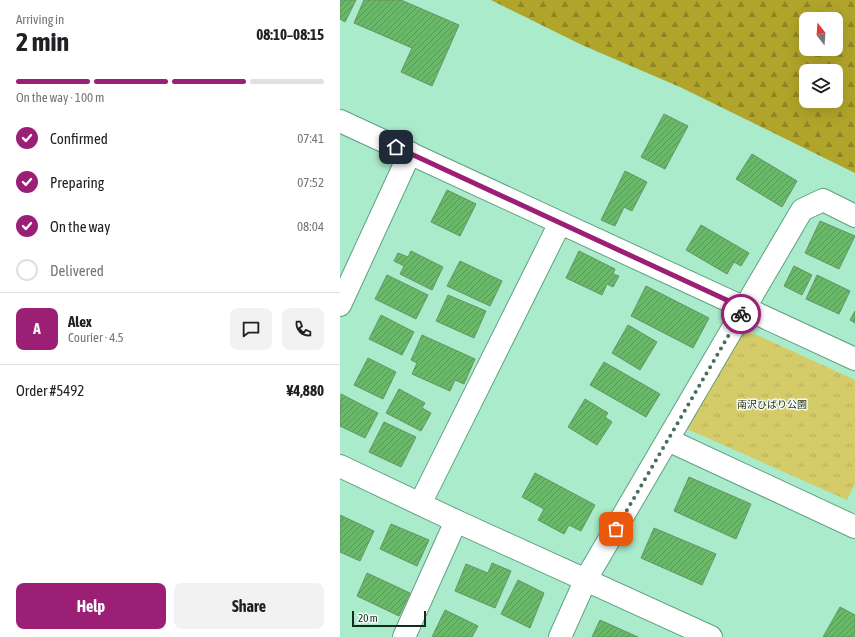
<!DOCTYPE html>
<meta charset="utf-8">
<style>
:root{--surface:#fff;--page:#f2f2f2;--text:#202124;--muted:#757577;--line:#e0e0e0;--accent:#9b1f75}
body{margin:0;font-family:"Asap Condensed","Noto Sans JP",sans-serif;background:var(--page);color:var(--text);height:100vh;display:flex;flex-direction:column;font-size:15px;white-space:nowrap}
*{box-sizing:border-box;margin:0}
p{font-size:13px;color:var(--muted)}
.icon{flex:none;width:22px;height:22px;fill:none;stroke:currentColor;stroke-width:2;stroke-linecap:round;stroke-linejoin:round}
.map{position:relative;flex:1;overflow:hidden}
.drawer{display:flex;flex-direction:column;background:var(--surface);width:340px}
.drawer>*{flex:none}
.needle{width:26px;rotate:343deg}
.tools{position:absolute;left:459px;top:12px;display:grid;gap:8px}
.tools a{display:grid;place-items:center;width:44px;height:44px;border-radius:8px;background:var(--surface);box-shadow:0 4px 16px #0002;font-size:20px}
.scale{position:absolute;left:12px;bottom:10px;width:74px;box-sizing:border-box;padding-left:4px;border:2px solid #122c21;border-top:0;font-size:11px;line-height:14px;white-space:nowrap;color:#122c21;-webkit-text-stroke:3px #f1fef7;paint-order:stroke}
.pin{position:absolute;display:grid;place-items:center;width:34px;height:34px;color:#fff;margin:-17px;border-radius:8px;box-shadow:0 2px 6px #0006}
.courier{position:absolute;display:grid;place-items:center;width:40px;height:40px;margin:-20px;border:3px solid #9b1f75;border-radius:50%;background:#fff;color:#222;box-shadow:0 1px 5px #0007}
.overview em{font-style:normal;font-weight:700}
.overview div{display:flex;flex-direction:column-reverse}
.overview{display:flex;align-items:center;justify-content:space-between;height:68px;padding:0 16px}
h1{font-size:26px;font-weight:700;line-height:30px}
.bar{display:grid;grid-template-columns:repeat(4,1fr);gap:6px 4px;align-content:center;height:48px;padding:0 16px}
.bar i{height:5px;border-radius:3px;background:var(--line)}
.bar .on{background:var(--accent)}
.bar p{grid-column:span 4}
.line{display:flex;align-items:center;gap:10px;padding:0 16px;border-top:1px solid var(--line)}
.line div{flex:1}
.round{display:grid;place-items:center;flex:none;width:42px;height:42px;border-radius:8px;background:var(--page)}
ol{padding:0 16px;list-style:none}
li{display:flex;align-items:center;gap:12px;height:44px}
li p{margin-inline-start:auto}
li .icon{padding:4px;border-radius:50%;background:var(--accent);color:#fff;stroke-width:4}
li:last-child{color:var(--muted)}
li i{width:22px;height:22px;border:2px solid var(--line);border-radius:50%}
.action{display:flex;gap:8px;margin-top:auto;padding:8px 16px}
.action a{flex:1;height:46px;border-radius:8px;background:var(--accent);color:#fff;font-size:16px;font-weight:700;line-height:46px;text-align:center}
.action a+a{background:var(--page);color:var(--text)}
main{display:flex;flex:1;min-height:0}
.map>svg:first-child{display:block}
.grass{fill:url(#grass-tufts)}
.forest{fill:url(#forest-firs);fill-rule:evenodd}
.building{fill:url(#building-hatch);stroke:#699367}
.lines{fill:none;stroke-linecap:round;stroke-linejoin:round}
.minor-casing{stroke:#60a083;stroke-width:24}
.minor{stroke:#fff;stroke-width:22}
.done{stroke:#476f5c;stroke-width:4;stroke-dasharray:0 7.2}
.route{stroke:#9b1f75;stroke-width:5}
.labels{text-anchor:middle;stroke-width:3;stroke-linejoin:round;paint-order:stroke}
.park-label{font-size:10px;fill:#2e2d19;stroke:#f1fef7}
</style>
<main>
<section class="drawer">
<div class="overview"><div><h1>2 min</h1><p>Arriving in</p></div><em>08:10–08:15</em></div>
<div class="bar"><i class="on"></i><i class="on"></i><i class="on"></i><i></i><p>On the way · 100 m</p></div>
<ol>
<li><svg class="icon" aria-label="check" viewBox="0 0 24 24"><path d="M5 12l5 5 9-10"/></svg>Confirmed<p>07:41</p></li>
<li><svg class="icon" aria-label="check" viewBox="0 0 24 24"><path d="M5 12l5 5 9-10"/></svg>Preparing<p>07:52</p></li>
<li><svg class="icon" aria-label="check" viewBox="0 0 24 24"><path d="M5 12l5 5 9-10"/></svg>On the way<p>08:04</p></li>
<li><i></i>Delivered</li>
</ol>
<div class="line" style="height:72px"><b class="round" style="background:var(--accent);color:#fff">A</b><div><b>Alex</b><p>Courier · 4.5</p></div><a class="round"><svg class="icon" aria-label="chat" viewBox="0 0 24 24"><path d="M4 5h16v11H9l-5 4z"/></svg></a><a class="round"><svg class="icon" aria-label="phone" viewBox="0 0 24 24"><path d="M5 4h4l2 5-3 2q2 4 5 5l2-3 5 2v4C11 20 4 13 5 4z"/></svg></a></div>
<div class="line" style="height:52px"><div>Order #5492</div><b>¥4,880</b></div>
<div class="action"><a>Help</a><a>Share</a></div>
</section>
<div class="map">
<svg width="515" height="637" viewBox="0 0 515 637">
<defs>
<pattern id="grass-tufts" width="24" height="20" patternUnits="userSpaceOnUse"><rect width="24" height="20" fill="#d5cb68"/><path d="M3 7l-1-3M5 7V3M7 7l1-3M15 17l-1-3M17 17v-4M19 17l1-3" fill="none" stroke="#b6ae5a"/></pattern>
<pattern id="forest-firs" width="22" height="20" patternUnits="userSpaceOnUse"><rect width="22" height="20" fill="#b0a42a"/><path d="M5 1l3.5 6h-7zM16 11l3.5 6h-7z" fill="#8e8624"/></pattern>
<pattern id="building-hatch" width="6" height="6" patternUnits="userSpaceOnUse"><rect width="6" height="6" fill="#6ab869"/><path d="M-1 1l2-2M0 6l6-6M5 7l2-2" fill="none" stroke="#569656"/></pattern>
</defs>
<rect width="100%" height="100%" fill="#a9ebcb"/>
<path class="grass" d="M 403,334 L 415,334 L 515,380 L 515,484 L 507,500 L 345,428 Z"/>
<path class="forest" d="M 151,0 L 515,0 L 515,173 L 340,87 L 242,45 ZM 466,19 L 496,19 L 496,49 L 466,49 ZM 466,71 L 496,71 L 496,101 L 466,101 Z"/>
<g class="building">
<path d="M 0,0 L 16,0 L 5,22 L 0,19 Z"/>
<path d="M 24,0 L 61,0 L 119,25 L 92,86 L 61,72 L 72,48 L 14,23 Z"/>
<path d="M 324,114 L 348,126 L 325,169 L 301,157 Z"/>
<path d="M 412,154 L 457,181 L 442,207 L 396,179 Z"/>
<path d="M 285,171 L 307,182 L 292,211 L 284,207 L 275,226 L 261,220 Z"/>
<path d="M 107,190 L 136,204 L 120,236 L 91,222 Z"/>
<path d="M 480,221 L 515,236 L 499,269 L 465,253 Z"/>
<path d="M 361,225 L 409,253 L 401,266 L 394,262 L 387,274 L 346,250 Z"/>
<path d="M 71,251 L 103,267 L 92,290 L 60,274 L 64,266 L 54,261 L 58,253 L 68,257 Z"/>
<path d="M 239,251 L 275,269 L 273,274 L 279,276 L 273,287 L 267,284 L 262,295 L 226,278 Z"/>
<path d="M 120,261 L 162,281 L 150,306 L 107,286 Z"/>
<path d="M 454,266 L 472,275 L 462,295 L 444,286 Z"/>
<path d="M 47,275 L 88,295 L 76,319 L 35,299 Z"/>
<path d="M 477,275 L 510,291 L 499,314 L 466,299 Z"/>
<path d="M 306,286 L 369,318 L 353,348 L 291,316 Z"/>
<path d="M 108,295 L 146,311 L 134,338 L 96,321 Z"/>
<path d="M 515,311 L 515,323 L 510,320 Z"/>
<path d="M 41,315 L 74,332 L 62,355 L 29,339 Z"/>
<path d="M 288,325 L 317,342 L 300,370 L 272,353 Z"/>
<path d="M 82,335 L 135,359 L 124,384 L 115,380 L 110,391 L 72,374 L 77,363 L 71,360 Z"/>
<path d="M 28,358 L 56,372 L 43,399 L 14,385 Z"/>
<path d="M 264,362 L 320,394 L 306,417 L 250,385 Z"/>
<path d="M 59,389 L 85,403 L 82,408 L 91,413 L 81,431 L 46,413 Z"/>
<path d="M 1,394 L 38,413 L 25,438 L 0,426 Z"/>
<path d="M 245,399 L 268,413 L 265,417 L 272,422 L 257,445 L 228,427 Z"/>
<path d="M 44,422 L 76,437 L 61,467 L 29,452 Z"/>
<path d="M 195,473 L 255,505 L 241,531 L 229,525 L 224,534 L 198,520 L 204,509 L 182,497 Z"/>
<path d="M 349,477 L 411,504 L 396,539 L 334,511 Z"/>
<path d="M 0,515 L 34,531 L 20,561 L 0,552 Z"/>
<path d="M 51,524 L 89,540 L 77,566 L 40,549 Z"/>
<path d="M 314,528 L 376,554 L 362,585 L 301,558 Z"/>
<path d="M 152,563 L 171,571 L 155,608 L 115,591 L 126,564 L 148,573 Z"/>
<path d="M 27,573 L 70,593 L 59,616 L 17,596 Z"/>
<path d="M 178,580 L 204,593 L 190,628 L 161,614 Z"/>
<path d="M 500,607 L 515,615 L 515,635 L 514,637 L 483,637 Z"/>
<path d="M 105,610 L 138,626 L 132,637 L 92,637 Z"/>
<path d="M 260,620 L 298,637 L 252,637 Z"/>
</g>
<g class="lines">
<g class="minor-casing">
<g id="minor">
<path d="M 0,121 L 515,359"/>
<path d="M 0,305 L 70,153"/>
<path d="M 328,440 L 515,527"/>
<path d="M 0,466 L 116,521 L 371,637"/>
<path d="M 80,504 L 220,223"/>
<path d="M 64,637 L 116,521"/>
<path d="M 220,637 L 246,579 L 462,210 L 483,200 L 515,216"/>
</g>
</g>
<use href="#minor" class="minor"/>
</g>
<g class="lines">
<path class="done" d="M 276,529 L 401,314"/>
<path class="route" d="M 56,147 L 404,308 L 401,314"/>
</g>
<g class="labels">
<g class="park-label">
<text x="432" y="408">南沢ひばり公園</text>
</g>
</g>
</svg>
<div class="tools">
<a><svg class="needle" viewBox="-14 -14 28 28"><path d="M0-13l5 13h-10z" fill="#e53935"/><path d="M0 13l5-13h-10z" fill="#757577"/></svg></a>
<a><svg class="icon" aria-label="layers" viewBox="0 0 24 24"><path d="M12 4l9 5-9 5-9-5zM3 14l9 5 9-5"/></svg></a>
</div>
<div class="scale">20 m</div>
<div class="pin" style="left:276px;top:529px;background:#ea580c"><svg class="icon" aria-label="bag" viewBox="0 0 24 24"><path d="M5 8h14l-1 12H6zM9 8a3 3 0 0 1 6 0"/></svg></div>
<div class="pin" style="left:56px;top:147px;background:#1f2937"><svg class="icon" aria-label="home" viewBox="0 0 24 24"><path d="M3 11l9-7 9 7M6 9v11h12V9"/></svg></div>
<div class="courier" style="left:401px;top:314px"><svg class="icon" aria-label="bike" viewBox="0 0 24 24"><circle cx="6" cy="16" r="4"/><circle cx="18" cy="16" r="4"/><path d="M6 16l4-8h5l3 8M10 8l3 8H6M13 5h3"/></svg></div>
</div>
</main>
